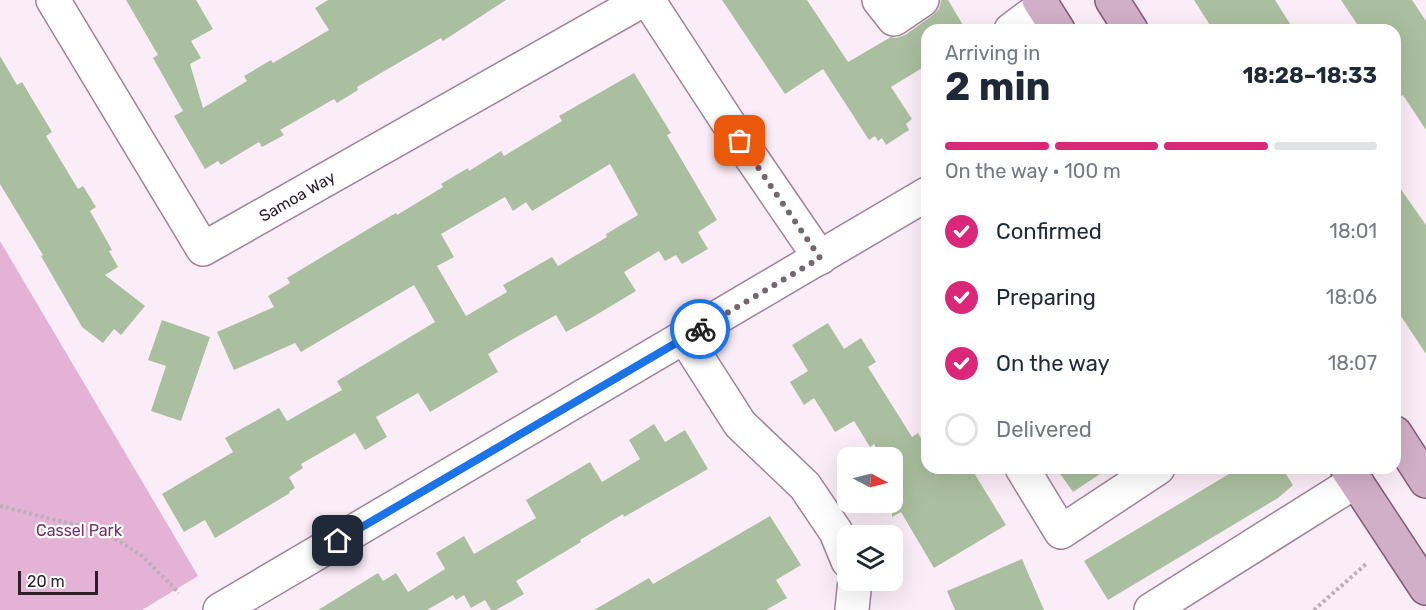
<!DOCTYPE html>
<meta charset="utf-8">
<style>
:root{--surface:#fff;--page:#f6f6f7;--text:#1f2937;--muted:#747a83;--line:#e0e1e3;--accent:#db2777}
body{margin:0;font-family:Rubik,sans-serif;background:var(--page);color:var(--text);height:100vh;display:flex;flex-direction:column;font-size:22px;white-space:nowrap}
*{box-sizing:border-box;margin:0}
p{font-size:20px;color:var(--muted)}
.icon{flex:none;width:33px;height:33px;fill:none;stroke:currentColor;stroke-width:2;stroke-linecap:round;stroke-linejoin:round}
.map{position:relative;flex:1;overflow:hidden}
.sheet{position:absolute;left:921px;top:24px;width:480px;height:450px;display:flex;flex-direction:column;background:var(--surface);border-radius:18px;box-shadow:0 6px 24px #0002}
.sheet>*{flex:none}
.needle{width:39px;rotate:97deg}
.fabs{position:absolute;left:837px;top:447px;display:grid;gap:12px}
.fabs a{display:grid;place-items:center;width:66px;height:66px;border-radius:12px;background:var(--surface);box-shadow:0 6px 24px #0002;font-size:30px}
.scale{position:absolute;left:18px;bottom:15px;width:80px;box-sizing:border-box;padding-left:6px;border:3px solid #2c1f28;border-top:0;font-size:16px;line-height:21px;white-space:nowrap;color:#2c1f28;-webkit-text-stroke:4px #fff;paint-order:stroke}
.pin{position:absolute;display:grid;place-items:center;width:51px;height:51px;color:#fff;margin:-26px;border-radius:12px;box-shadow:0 3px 9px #0006}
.courier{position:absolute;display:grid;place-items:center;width:60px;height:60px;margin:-30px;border:4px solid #1a73e8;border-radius:50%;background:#fff;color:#222;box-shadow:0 2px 8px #0007}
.summary em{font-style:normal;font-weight:700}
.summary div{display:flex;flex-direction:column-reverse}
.summary{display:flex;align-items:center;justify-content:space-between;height:102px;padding:0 24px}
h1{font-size:39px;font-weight:700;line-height:45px}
.bar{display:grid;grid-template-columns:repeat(4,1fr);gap:9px 6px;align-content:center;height:72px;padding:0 24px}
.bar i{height:8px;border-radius:4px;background:var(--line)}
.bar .current{background:var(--accent)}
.bar p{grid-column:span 4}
ol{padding:0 24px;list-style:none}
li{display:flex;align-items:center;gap:18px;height:66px}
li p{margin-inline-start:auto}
li .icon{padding:6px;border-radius:50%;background:var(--accent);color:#fff;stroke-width:4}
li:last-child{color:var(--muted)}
li i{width:33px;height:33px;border:3px solid var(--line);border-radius:50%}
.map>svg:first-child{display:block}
.green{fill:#e4b2d5}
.building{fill:#aabf9f;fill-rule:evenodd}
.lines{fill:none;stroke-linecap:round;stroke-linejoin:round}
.minor-casing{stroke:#a28299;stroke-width:36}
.major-casing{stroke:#845a79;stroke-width:36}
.path{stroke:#bcaeb8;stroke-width:4;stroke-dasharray:3 3;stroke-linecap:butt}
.minor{stroke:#fff;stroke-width:33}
.major{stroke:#d2afc8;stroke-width:33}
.done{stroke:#746770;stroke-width:6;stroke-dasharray:0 10.8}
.route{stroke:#1a73e8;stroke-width:8}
.labels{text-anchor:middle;stroke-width:4.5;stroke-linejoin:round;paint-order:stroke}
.street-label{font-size:16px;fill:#2c1f28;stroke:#fff}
.park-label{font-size:16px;fill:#752f66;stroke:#fff}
</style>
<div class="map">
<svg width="1426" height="610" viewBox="0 0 1426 610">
<rect width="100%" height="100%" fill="#fbedf7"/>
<path class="green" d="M 0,241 L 198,576 L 142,610 L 0,610 Z"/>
<g class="building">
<path d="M 126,0 L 196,0 L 213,29 L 191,41 L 201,58 L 190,64 L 203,108 L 247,81 L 244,76 L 271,60 L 273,63 L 329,30 L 315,8 L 328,0 L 506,0 L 443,41 L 441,38 L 357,87 L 358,90 L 337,103 L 334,99 L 280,130 L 284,135 L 262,147 L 259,142 L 221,165 L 218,161 L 205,169 L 174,116 L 183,111 L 153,58 L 158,55 Z"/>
<path d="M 722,0 L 807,0 L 848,62 L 891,37 L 896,38 L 905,35 L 933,15 L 939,9 L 941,0 L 948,0 L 966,30 L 927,30 L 927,65 L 891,87 L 912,119 L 906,124 L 909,130 L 886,145 L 882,138 L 878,141 L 875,136 L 869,140 L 823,69 L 785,94 Z"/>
<path d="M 1194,0 L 1275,0 L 1294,30 L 1213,30 Z"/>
<path d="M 1341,0 L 1412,0 L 1426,21 L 1426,130 L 1403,95 L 1395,100 L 1395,30 L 1361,30 Z"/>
<path d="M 0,56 L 17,85 L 22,82 L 52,132 L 46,136 L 78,189 L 83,186 L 96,207 L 90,211 L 112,250 L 109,251 L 118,267 L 105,275 L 145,306 L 121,335 L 114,329 L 103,343 L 82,327 L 41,256 L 43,255 L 0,184 Z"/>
<path d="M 634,73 L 671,133 L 667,135 L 717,220 L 698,232 L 708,249 L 682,264 L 676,255 L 665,261 L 659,251 L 624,272 L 636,291 L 591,318 L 566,332 L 556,315 L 513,339 L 488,354 L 498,372 L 430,412 L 418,393 L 376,417 L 387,437 L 365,450 L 355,433 L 301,464 L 303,468 L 289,477 L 295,488 L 289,492 L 290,493 L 215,538 L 205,520 L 184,532 L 162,494 L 233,452 L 225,438 L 279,408 L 287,421 L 342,390 L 337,381 L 435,322 L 414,285 L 301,352 L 295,343 L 234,370 L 217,332 L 274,307 L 268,296 L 290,283 L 287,278 L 375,225 L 396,213 L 397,215 L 443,187 L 441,184 L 468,168 L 469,171 L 501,151 L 504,156 L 562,121 L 559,116 ZM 610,164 L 638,215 L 606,234 L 607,237 L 558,266 L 552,257 L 503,285 L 507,292 L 466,316 L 437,266 L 454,257 L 441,234 L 505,197 L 513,211 L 526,202 L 532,211 Z"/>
<path d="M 1395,181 L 1426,225 L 1426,354 L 1395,307 Z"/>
<path d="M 162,320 L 210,337 L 181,421 L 151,411 L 166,366 L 148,360 Z"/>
<path d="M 828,323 L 844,349 L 861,338 L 876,362 L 868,367 L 912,437 L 918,433 L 927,449 L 927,468 L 971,468 L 1006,525 L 934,568 L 901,512 L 892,517 L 892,458 L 882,458 L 874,444 L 870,447 L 854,421 L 835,432 L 814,398 L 804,405 L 790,382 L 808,371 L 792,345 Z"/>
<path d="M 654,424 L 665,442 L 685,430 L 708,469 L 624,517 L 623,514 L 580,540 L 581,542 L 516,581 L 524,594 L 496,610 L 491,610 L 485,600 L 471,608 L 464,595 L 456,600 L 453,595 L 427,610 L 318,610 L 378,573 L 383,581 L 396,573 L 408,592 L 445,569 L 436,553 L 464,536 L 474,554 L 536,518 L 526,500 L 590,462 L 602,482 L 640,459 L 629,440 Z"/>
<path d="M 1056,468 L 1109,468 L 1073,492 Z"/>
<path d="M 1239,468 L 1282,468 L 1293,485 L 1278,498 L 1108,600 L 1084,561 Z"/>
<path d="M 770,516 L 801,565 L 776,580 L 787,598 L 766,610 L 594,610 L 649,578 L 653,584 Z"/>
<path d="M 1022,559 L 1044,610 L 955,610 L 947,591 Z"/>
</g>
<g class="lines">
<g class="minor-casing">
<g id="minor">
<path d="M 53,0 L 203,249 L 643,0"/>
<path d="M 648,0 L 740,141 L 820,258"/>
<path d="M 879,0 L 894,19 L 922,0"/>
<path d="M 1011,30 L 1043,6"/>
<path d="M 685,338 L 740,424 L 805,486 L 836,532 L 848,561"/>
<path d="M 1022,468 L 1061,532 L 1158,468"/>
<path d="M 220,610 L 927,194"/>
<path d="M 852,610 L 855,580"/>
<path d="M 1151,610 L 1356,481"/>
</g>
</g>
<g class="major-casing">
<g id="major">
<path d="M 1039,0 L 1058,30"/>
<path d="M 1112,0 L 1131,30"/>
<path d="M 1395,433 L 1426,481"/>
<path d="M 1347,468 L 1426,588"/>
</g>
</g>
<g class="path">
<path d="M 0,506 L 104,532 L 140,554 L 179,593"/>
<path d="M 1314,610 L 1366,564"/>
</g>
<use href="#minor" class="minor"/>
<use href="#major" class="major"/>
</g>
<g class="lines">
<path class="done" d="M 700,329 L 820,258 L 740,141"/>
<path class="route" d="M 338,541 L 700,329"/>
</g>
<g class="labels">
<g class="street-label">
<text transform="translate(297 196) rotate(-30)" y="6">Samoa Way</text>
</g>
<g class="park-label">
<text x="79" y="536">Cassel Park</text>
</g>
</g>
</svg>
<div class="fabs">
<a><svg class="needle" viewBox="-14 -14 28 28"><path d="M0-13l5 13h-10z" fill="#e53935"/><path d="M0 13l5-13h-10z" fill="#747a83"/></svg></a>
<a><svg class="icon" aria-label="layers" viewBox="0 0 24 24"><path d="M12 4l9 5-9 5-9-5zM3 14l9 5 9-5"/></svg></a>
</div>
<div class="scale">20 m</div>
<div class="pin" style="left:740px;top:141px;background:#ea580c"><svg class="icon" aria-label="bag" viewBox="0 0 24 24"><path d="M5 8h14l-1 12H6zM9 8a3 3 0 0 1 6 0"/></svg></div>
<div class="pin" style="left:338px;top:541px;background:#1f2937"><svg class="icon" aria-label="home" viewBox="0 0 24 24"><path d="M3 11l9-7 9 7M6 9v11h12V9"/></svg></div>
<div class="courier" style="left:700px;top:329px"><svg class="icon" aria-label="bike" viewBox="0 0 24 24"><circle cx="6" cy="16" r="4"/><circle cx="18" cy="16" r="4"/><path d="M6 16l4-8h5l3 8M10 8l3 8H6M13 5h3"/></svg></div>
<section class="sheet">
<div class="summary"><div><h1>2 min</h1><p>Arriving in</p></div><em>18:28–18:33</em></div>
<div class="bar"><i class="current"></i><i class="current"></i><i class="current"></i><i></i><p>On the way · 100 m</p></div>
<ol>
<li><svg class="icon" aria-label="check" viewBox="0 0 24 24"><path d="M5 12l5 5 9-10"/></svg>Confirmed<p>18:01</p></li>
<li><svg class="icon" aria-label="check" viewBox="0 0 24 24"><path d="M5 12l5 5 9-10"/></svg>Preparing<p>18:06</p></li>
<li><svg class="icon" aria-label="check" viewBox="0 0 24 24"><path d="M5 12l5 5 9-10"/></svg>On the way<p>18:07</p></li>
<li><i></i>Delivered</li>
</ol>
</section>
</div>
